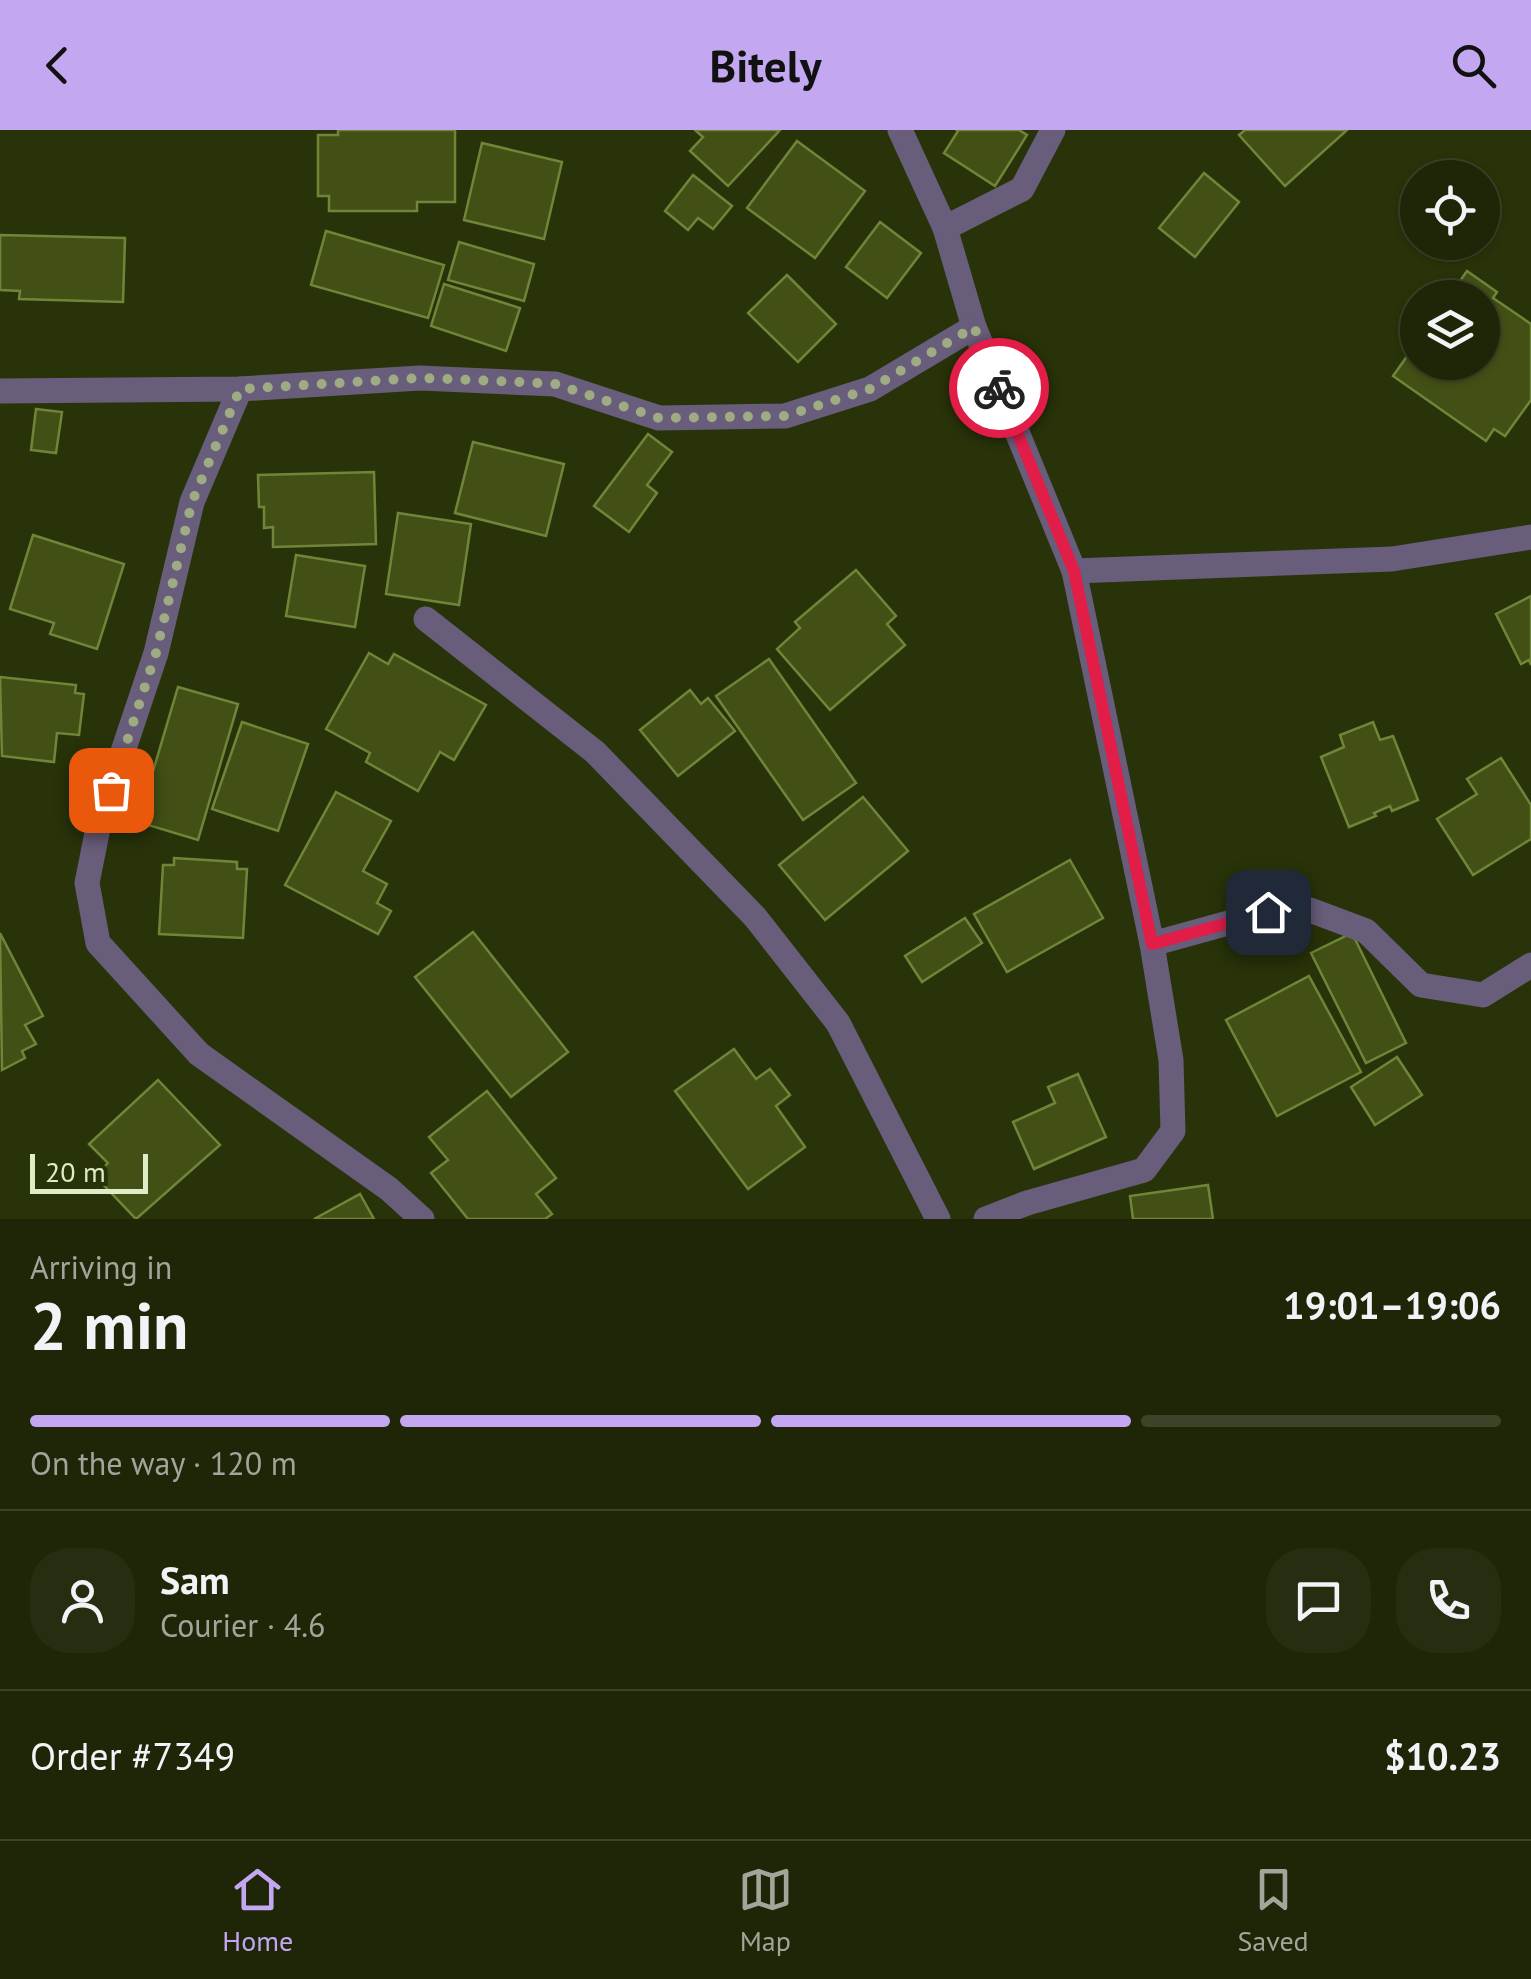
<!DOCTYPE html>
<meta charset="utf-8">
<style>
:root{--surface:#1e2607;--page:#262e11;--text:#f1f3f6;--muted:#a1a59b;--line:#3c4328;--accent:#c4a7f1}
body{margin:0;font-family:"PT Sans",sans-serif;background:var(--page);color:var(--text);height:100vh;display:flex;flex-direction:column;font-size:38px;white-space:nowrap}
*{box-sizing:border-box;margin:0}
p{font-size:32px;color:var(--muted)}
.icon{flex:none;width:55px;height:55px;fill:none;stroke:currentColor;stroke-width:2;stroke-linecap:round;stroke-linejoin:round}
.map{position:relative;height:1089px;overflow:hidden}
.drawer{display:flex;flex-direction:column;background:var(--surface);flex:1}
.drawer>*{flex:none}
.buttons{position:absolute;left:1400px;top:30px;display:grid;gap:20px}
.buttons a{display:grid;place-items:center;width:100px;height:100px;border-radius:50%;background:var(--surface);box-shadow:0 2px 8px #0004,0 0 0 2px var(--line);font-size:50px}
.scale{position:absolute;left:30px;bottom:25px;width:118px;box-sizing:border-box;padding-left:10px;border:5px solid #dfecc5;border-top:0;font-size:28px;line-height:35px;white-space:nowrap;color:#dfecc5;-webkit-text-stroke:8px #283309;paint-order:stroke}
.pin{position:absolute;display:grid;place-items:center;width:85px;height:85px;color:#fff;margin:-42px;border-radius:20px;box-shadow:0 5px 15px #0006}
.courier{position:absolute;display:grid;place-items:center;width:100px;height:100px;margin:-50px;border:8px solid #e11d48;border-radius:50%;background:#fff;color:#222;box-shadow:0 2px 12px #0007}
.overview em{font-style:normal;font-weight:700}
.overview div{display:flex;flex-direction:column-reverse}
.overview{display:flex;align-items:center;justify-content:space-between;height:170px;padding:0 30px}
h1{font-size:65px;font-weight:700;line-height:75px}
.bar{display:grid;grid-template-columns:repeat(4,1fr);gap:15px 10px;align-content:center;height:120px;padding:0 30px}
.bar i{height:12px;border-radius:8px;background:var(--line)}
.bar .active{background:var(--accent)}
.bar p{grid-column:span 4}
.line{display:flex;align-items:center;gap:25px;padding:0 30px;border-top:2px solid var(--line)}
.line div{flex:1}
.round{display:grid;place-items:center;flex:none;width:105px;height:105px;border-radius:40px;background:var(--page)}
header{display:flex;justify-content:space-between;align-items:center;height:130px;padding:0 30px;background:var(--accent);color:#111;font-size:45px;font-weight:700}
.tab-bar{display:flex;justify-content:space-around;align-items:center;height:140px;border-top:2px solid var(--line);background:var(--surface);font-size:28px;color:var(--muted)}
.tab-bar a{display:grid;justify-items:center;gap:5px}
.tab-bar .active{color:var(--accent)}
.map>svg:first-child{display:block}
.building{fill:#425015;stroke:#718539;stroke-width:2.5}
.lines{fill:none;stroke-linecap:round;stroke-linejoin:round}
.minor{stroke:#685d7a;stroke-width:25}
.done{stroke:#9fab83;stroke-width:10;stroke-dasharray:0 18}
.route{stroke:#e11d48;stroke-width:12}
</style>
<header><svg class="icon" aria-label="back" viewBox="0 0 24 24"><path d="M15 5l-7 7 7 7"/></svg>Bitely<svg class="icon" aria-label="search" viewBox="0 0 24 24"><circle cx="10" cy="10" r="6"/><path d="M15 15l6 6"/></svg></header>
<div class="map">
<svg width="1531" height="1089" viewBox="0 0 1531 1089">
<rect width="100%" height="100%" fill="#283309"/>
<g class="building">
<path d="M 338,0 L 455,0 L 455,72 L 417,72 L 417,81 L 329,81 L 329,66 L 318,66 L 318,5 L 338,5 Z"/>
<path d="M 695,0 L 780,0 L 728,56 L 690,21 L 703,7 Z"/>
<path d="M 956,0 L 1019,0 L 1027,5 L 995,56 L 944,23 L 958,1 Z"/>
<path d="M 1245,0 L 1347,0 L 1285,56 L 1239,5 Z"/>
<path d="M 797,11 L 865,61 L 815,128 L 747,78 Z"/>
<path d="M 482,13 L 562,32 L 544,109 L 464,90 Z"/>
<path d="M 1204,43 L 1239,72 L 1195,127 L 1159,98 Z"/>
<path d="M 693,45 L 732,76 L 713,99 L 698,88 L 688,100 L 665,81 Z"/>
<path d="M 880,92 L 921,123 L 887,168 L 846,137 Z"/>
<path d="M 326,101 L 444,135 L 428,188 L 311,155 Z"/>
<path d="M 0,105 L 125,108 L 123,172 L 19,169 L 20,161 L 0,160 Z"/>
<path d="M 459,112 L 534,134 L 524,171 L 448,150 Z"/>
<path d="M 1467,141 L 1497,162 L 1493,168 L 1531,194 L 1531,270 L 1505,306 L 1494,299 L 1486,311 L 1393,246 L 1418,211 L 1418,232 L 1482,232 L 1482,168 L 1448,168 Z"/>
<path d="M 787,145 L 836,194 L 798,232 L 748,183 Z"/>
<path d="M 444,154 L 520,178 L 506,221 L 431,196 Z"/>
<path d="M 36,279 L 62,282 L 56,323 L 31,320 Z"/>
<path d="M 648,304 L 672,322 L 647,355 L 657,363 L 629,402 L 594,376 Z"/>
<path d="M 473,312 L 564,334 L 546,406 L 455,383 Z"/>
<path d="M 374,342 L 376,414 L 273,417 L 273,397 L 264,398 L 264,377 L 259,377 L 258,345 Z"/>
<path d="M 398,383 L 471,394 L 459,475 L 386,464 Z"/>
<path d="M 33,405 L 124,434 L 97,519 L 50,504 L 54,493 L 10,479 Z"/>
<path d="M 296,425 L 365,436 L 355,497 L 286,486 Z"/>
<path d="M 856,440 L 896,486 L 887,494 L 905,515 L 830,580 L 777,519 L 800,498 L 795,492 Z"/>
<path d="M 1531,466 L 1531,535 L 1529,530 L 1521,534 L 1496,484 Z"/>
<path d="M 369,523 L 388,534 L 394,524 L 486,575 L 454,630 L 440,622 L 418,661 L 366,632 L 370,623 L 326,599 Z"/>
<path d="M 769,529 L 856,653 L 803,690 L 716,566 Z"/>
<path d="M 0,547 L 76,555 L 75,563 L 84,564 L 79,605 L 57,603 L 54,632 L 2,626 Z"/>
<path d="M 178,557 L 238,574 L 198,710 L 138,692 Z"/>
<path d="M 690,560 L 701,574 L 708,568 L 735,601 L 678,646 L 640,600 Z"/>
<path d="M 242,592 L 308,614 L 278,701 L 212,679 Z"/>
<path d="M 1373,592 L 1380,610 L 1393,606 L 1418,670 L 1392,681 L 1390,676 L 1374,683 L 1376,686 L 1349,697 L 1321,627 L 1344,617 L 1340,605 Z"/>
<path d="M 1501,628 L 1531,675 L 1531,709 L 1473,745 L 1437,689 L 1477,664 L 1467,649 Z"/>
<path d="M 336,662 L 391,691 L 363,741 L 387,754 L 377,773 L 391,781 L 378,804 L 285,755 Z"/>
<path d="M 863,667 L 908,721 L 825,790 L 779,735 Z"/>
<path d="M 174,728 L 237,732 L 237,739 L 247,739 L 243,808 L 159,804 L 163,735 L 174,735 Z"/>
<path d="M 1070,730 L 1103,788 L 1007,842 L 974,784 Z"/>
<path d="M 965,788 L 982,813 L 922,852 L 905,826 Z"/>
<path d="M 473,802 L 568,922 L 511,967 L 415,847 Z"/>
<path d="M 0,803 L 43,886 L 25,895 L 36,914 L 22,921 L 25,928 L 2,940 Z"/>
<path d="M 1352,803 L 1406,913 L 1366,933 L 1311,823 Z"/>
<path d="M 1309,846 L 1361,942 L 1277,986 L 1226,890 Z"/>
<path d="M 734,919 L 756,949 L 770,939 L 790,965 L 776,976 L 805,1017 L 748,1059 L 675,961 Z"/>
<path d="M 1397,927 L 1422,965 L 1375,995 L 1351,957 Z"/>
<path d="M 1078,944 L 1106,1007 L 1034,1039 L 1013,992 L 1055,973 L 1048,957 Z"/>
<path d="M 158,950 L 220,1015 L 136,1089 L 95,1046 L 108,1033 L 89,1014 Z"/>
<path d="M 487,961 L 556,1048 L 536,1064 L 552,1084 L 545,1089 L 468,1089 L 431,1043 L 448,1030 L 429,1007 Z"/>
<path d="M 1208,1055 L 1213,1089 L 1133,1089 L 1130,1066 Z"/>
<path d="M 360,1064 L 374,1089 L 314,1089 Z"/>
</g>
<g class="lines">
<g class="minor">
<path d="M 900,0 L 945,98 L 974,197 L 1074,441 L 1152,814 L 1171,930 L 1173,1001 L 1144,1040 L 1027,1073 L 986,1089"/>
<path d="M 945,98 L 1022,59 L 1053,0"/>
<path d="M 240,259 L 192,372 L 156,523 L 99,693 L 87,753 L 98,813 L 199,924 L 389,1059 L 422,1089"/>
<path d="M 0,261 L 240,259 L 420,248 L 555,254 L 659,288 L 785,286 L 870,259 L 974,197"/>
<path d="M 1074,441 L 1392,429 L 1531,407"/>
<path d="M 426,489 L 595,622 L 755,787 L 838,893 L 938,1089"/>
<path d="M 1152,814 L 1268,782 L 1310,780 L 1366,801 L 1421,855 L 1483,865 L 1531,835"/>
</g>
</g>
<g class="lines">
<path class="done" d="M 111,660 L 156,523 L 192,372 L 240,259 L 420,248 L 521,252 L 555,254 L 659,288 L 785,286 L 870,259 L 974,197 L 999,258"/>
<path class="route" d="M 999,258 L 1074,441 L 1152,814 L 1268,782"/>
</g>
</svg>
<div class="buttons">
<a><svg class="icon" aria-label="locate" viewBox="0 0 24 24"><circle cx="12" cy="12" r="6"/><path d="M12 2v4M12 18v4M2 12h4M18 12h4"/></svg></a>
<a><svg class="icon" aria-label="layers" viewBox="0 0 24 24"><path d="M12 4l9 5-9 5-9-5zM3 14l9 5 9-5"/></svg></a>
</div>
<div class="scale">20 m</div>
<div class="pin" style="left:111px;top:660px;background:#ea580c"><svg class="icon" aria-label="bag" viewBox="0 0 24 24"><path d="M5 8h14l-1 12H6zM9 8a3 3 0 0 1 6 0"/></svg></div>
<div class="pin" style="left:1268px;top:782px;background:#1f2937"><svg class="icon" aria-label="home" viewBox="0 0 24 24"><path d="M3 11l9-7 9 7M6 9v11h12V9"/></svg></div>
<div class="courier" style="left:999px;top:258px"><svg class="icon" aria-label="bike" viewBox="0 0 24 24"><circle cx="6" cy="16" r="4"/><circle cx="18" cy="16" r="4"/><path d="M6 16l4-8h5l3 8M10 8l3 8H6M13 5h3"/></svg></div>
</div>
<section class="drawer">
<div class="overview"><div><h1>2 min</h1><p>Arriving in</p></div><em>19:01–19:06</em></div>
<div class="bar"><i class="active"></i><i class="active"></i><i class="active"></i><i></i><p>On the way · 120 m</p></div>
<div class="line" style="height:180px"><a class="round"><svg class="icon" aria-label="person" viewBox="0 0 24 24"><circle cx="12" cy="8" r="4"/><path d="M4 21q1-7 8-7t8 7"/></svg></a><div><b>Sam</b><p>Courier · 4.6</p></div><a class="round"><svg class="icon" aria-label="chat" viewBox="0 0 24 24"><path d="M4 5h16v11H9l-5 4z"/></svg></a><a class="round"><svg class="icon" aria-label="phone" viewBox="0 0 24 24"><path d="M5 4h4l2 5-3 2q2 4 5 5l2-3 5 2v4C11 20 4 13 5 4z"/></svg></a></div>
<div class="line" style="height:130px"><div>Order #7349</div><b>$10.23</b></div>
</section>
<nav class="tab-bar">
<a class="active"><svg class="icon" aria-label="home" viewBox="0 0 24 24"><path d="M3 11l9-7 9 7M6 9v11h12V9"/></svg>Home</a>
<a><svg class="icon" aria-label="map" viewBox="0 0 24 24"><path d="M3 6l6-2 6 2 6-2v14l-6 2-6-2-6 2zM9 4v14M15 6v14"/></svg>Map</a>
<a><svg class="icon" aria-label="saved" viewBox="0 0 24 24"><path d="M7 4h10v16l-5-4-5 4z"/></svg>Saved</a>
</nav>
